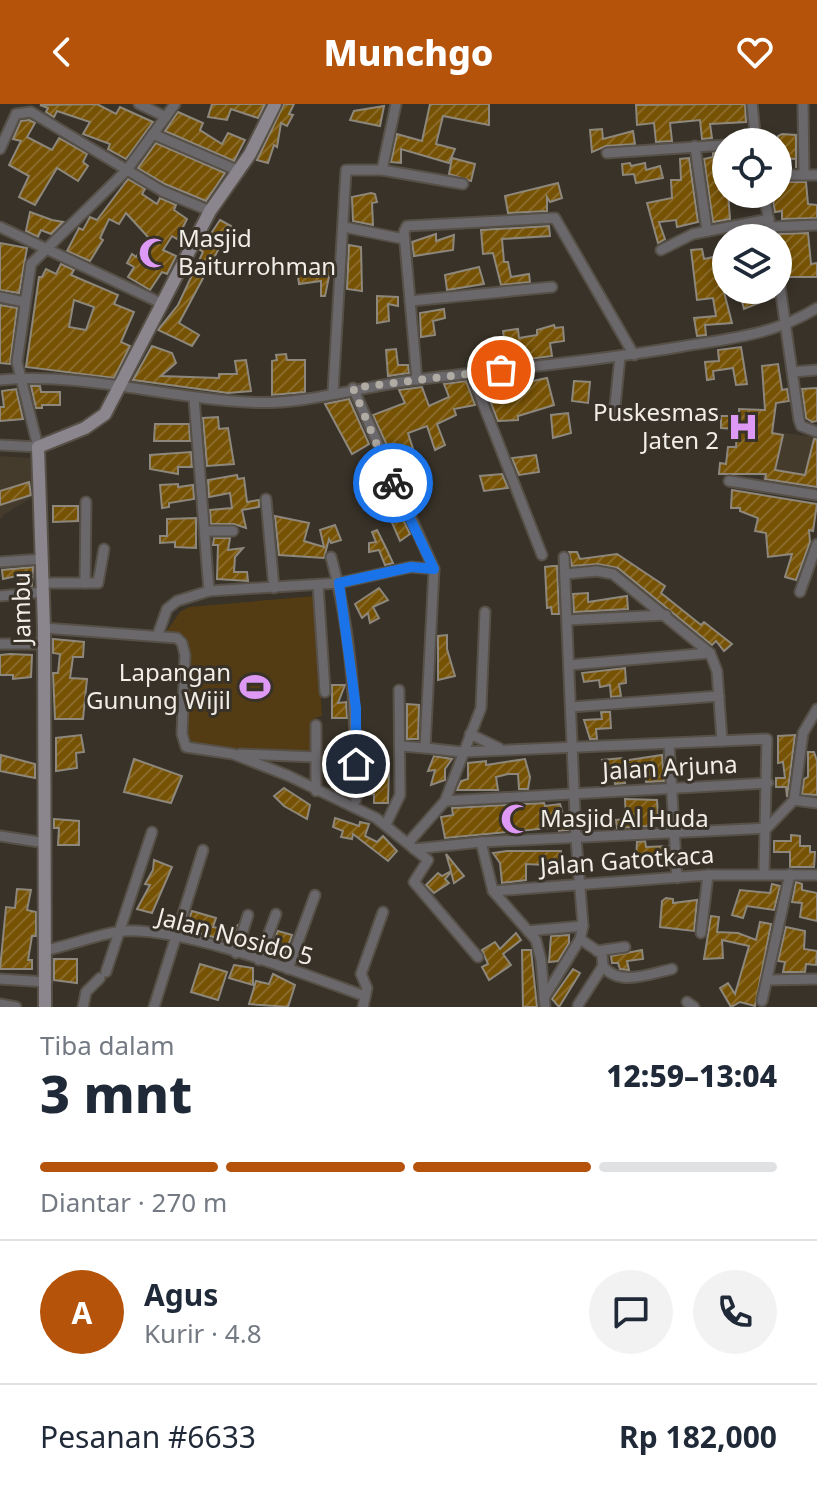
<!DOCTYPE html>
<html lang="id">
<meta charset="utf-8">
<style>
:root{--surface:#fff;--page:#f2f2f3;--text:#1f2937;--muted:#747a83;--line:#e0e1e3;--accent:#b45309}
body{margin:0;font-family:"Noto Sans",sans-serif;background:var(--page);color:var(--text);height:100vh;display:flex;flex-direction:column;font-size:30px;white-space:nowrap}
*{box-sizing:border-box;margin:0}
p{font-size:26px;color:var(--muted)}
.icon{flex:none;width:44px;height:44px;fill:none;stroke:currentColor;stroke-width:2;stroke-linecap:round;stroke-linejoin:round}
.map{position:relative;height:903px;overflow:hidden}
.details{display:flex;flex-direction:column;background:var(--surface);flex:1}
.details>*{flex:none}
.fabs{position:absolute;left:712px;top:24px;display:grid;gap:16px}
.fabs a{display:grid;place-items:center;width:80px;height:80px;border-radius:50%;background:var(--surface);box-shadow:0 4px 12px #0003;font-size:40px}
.pin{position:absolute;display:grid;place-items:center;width:68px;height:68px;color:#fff;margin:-34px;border:4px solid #fff;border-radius:50%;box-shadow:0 2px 8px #0007}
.courier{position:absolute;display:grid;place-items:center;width:80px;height:80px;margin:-40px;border:6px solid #1a73e8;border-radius:50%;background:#fff;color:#222;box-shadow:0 2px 10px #0007}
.head em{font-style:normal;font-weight:800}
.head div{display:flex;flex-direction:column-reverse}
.head{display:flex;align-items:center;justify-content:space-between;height:136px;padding:0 40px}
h1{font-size:52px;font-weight:800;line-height:60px}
.bar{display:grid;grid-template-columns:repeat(4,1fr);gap:12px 8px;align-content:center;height:96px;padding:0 40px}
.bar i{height:10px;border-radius:6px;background:var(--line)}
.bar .current{background:var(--accent)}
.bar p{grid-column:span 4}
.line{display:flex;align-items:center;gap:20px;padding:0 40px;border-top:2px solid var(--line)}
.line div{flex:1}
.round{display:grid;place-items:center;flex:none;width:84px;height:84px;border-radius:42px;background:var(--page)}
header{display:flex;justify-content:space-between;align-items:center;height:104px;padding:0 40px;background:var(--accent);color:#fff;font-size:36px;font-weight:800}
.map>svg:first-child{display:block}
.built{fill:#453b2c}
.garden{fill:#533c14}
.building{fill:url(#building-hatch);stroke:#8e877b;stroke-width:2;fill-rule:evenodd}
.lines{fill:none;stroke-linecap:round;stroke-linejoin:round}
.street-casing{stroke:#565047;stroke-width:13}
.secondary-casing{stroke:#565047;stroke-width:16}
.street{stroke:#6b686c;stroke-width:9}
.secondary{stroke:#8b858d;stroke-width:12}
.done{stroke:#b0aca4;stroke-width:8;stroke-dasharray:0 14.4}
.route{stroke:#1a73e8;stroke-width:10}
.labels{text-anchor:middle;stroke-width:6;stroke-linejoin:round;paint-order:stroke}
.poi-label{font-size:24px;fill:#f1ede7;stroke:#383228;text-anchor:start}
.street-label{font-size:24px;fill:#f1ede7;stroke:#383228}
</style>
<header><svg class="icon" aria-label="back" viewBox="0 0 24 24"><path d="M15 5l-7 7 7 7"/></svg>Munchgo<svg class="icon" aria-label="heart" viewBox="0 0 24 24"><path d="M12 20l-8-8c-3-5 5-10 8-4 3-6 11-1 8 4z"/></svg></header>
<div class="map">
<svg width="817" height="903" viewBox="0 0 817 903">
<defs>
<pattern id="building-hatch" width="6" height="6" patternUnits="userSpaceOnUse" patternTransform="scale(2)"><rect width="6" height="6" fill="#765204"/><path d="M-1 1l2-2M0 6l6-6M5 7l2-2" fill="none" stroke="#8a6b29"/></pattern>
</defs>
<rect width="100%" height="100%" fill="#383228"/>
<g class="built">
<path d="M 767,327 L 817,333 L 817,387 L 762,379 Z"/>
<path d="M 0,352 L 30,354 L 33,393 L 5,410 L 0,416 Z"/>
</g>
<path class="garden" d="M 315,492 L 322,612 L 315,614 L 316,649 L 194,642 L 188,631 L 190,554 L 185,538 L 166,528 L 180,508 L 189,503 Z"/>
<g class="building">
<path d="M 97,0 L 116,10 L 120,3 L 153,18 L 126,55 L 108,45 L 110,40 L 83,30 L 90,18 L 57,7 L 54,13 L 46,8 L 48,4 L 40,1 Z"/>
<path d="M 212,0 L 265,0 L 258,14 L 231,5 L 227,16 L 208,13 Z"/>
<path d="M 284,0 L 294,0 L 289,10 L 293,11 L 287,22 L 281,19 L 277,43 L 274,41 L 268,59 L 257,56 Z"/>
<path d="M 430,0 L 489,0 L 489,21 L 443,12 L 436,40 L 455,45 L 449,59 L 401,45 L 401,59 L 391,58 L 397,30 L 422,37 Z"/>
<path d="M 713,0 L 745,0 L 746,18 L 710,20 L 712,34 L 702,35 L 700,16 L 670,19 L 672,37 L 656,38 L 654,19 L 637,21 L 636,1 Z"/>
<path d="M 384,2 L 380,22 L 350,16 L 354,7 Z"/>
<path d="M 178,8 L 203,19 L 200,26 L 222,40 L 228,29 L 245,36 L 234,57 L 165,27 Z"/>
<path d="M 29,16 L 35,19 L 27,33 L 52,46 L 59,34 L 87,50 L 83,58 L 88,62 L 78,77 L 57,64 L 35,101 L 19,93 L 29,72 L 9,61 L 21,37 L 13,35 L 21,17 Z"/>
<path d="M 602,25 L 603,35 L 633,27 L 635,40 L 606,42 L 592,48 L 590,26 Z"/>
<path d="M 782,30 L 796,31 L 796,64 L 796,55 L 778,54 L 778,32 Z"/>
<path d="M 156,39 L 225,69 L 206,97 L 165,80 L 138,64 Z"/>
<path d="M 713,49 L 725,49 L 730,115 L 713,118 L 704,55 L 713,53 Z"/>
<path d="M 452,54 L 475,60 L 471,77 L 449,70 Z"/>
<path d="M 689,54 L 698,118 L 677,123 L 676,116 L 659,118 L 665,135 L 658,139 L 647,99 L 672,94 L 671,76 L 681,76 L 680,55 Z"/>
<path d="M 630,59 L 631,62 L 645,59 L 646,66 L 660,62 L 663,74 L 636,79 L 634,70 L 623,71 L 622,60 Z"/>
<path d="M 128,75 L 145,85 L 142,90 L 157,100 L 160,94 L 176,101 L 174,106 L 187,115 L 177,135 L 172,132 L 163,146 L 176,152 L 167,170 L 162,168 L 150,186 L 128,173 L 134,163 L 127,159 L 132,150 L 136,153 L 148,133 L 126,109 L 119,120 L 109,115 L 100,134 L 103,136 L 90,157 L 67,147 L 79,124 L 83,126 L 90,113 L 97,116 Z"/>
<path d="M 778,78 L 806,78 L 808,100 L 817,101 L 817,114 L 782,115 L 782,107 L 775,108 L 772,90 L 778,90 Z"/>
<path d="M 558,79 L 562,94 L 550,98 L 547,93 L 547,107 L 508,109 L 505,92 Z"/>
<path d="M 371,89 L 375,90 L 377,98 L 372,99 L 373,121 L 353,117 L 352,93 Z"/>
<path d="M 30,108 L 52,116 L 63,118 L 51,130 L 41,126 L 38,133 L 26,127 Z"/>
<path d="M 220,116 L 231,122 L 179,219 L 199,231 L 192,242 L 158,226 L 178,201 L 203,148 L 200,146 Z"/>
<path d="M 549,122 L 550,132 L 502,135 L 504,158 L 508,158 L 511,173 L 529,170 L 530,178 L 501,181 L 493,149 L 483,150 L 481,126 Z"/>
<path d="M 808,129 L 811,160 L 817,159 L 817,173 L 786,173 L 784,150 L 779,151 L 779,130 Z"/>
<path d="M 436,130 L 436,137 L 454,131 L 453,146 L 414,152 L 412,138 Z"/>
<path d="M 0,139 L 27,144 L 19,189 L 0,186 Z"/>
<path d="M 349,141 L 361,143 L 362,187 L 347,185 Z"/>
<path d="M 702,145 L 704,155 L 718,152 L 721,168 L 726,167 L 726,184 L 723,184 L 732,219 L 705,221 L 706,231 L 697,232 L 694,214 L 716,212 L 713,194 L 697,196 L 691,146 Z"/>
<path d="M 61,160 L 74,166 L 71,171 L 118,191 L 114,200 L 134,208 L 121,238 L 130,242 L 114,274 L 26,263 L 39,173 L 42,173 L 46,165 L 56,170 ZM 74,196 L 94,203 L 86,226 L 69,223 Z"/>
<path d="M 331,163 L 325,192 L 321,192 L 321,177 L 299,180 L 297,165 Z"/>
<path d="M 479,163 L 484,180 L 447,186 L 445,171 Z"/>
<path d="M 739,186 L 773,186 L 774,193 L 744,205 Z"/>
<path d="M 377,192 L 398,193 L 398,202 L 388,200 L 389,217 L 377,219 Z"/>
<path d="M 0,201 L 17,204 L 10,260 L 0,259 Z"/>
<path d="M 444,205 L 445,214 L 433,217 L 435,231 L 421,233 L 420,209 Z"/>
<path d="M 554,221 L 555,224 L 563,223 L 564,237 L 550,239 L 552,252 L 499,259 L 497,250 L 506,247 L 503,227 L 518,225 L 519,234 L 537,231 L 537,226 Z"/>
<path d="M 152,242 L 172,249 L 176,259 L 161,272 L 219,274 L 219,270 L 237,270 L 235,257 L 246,256 L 251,287 L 228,289 L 133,276 Z"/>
<path d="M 741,243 L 747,280 L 736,281 L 733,264 L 713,267 L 714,275 L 707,276 L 705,258 L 719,257 L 718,246 Z"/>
<path d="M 396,245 L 398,261 L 408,261 L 409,269 L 388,272 L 386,246 Z"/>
<path d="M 286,250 L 287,256 L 305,256 L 305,288 L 272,291 L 272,257 L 277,256 L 276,251 Z"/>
<path d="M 778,260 L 782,286 L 787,285 L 789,297 L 776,299 L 772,329 L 783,331 L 775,366 L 805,371 L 814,335 L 817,335 L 817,383 L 765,375 L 766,370 L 719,370 L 720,359 L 726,360 L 728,343 L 736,343 L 737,325 L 721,324 L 721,312 L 739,312 L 739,305 L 765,306 L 762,262 Z"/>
<path d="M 527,271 L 528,278 L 547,274 L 554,301 L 518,312 L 518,316 L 498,317 L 482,276 L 491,275 L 494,285 L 512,273 Z"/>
<path d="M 466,277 L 475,301 L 454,305 L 456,311 L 437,320 L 445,341 L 435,346 L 427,322 L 408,329 L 414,348 L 409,350 L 416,368 L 401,372 L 394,347 L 390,348 L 373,311 L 405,299 L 399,286 L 422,283 L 429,302 L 449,293 L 444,280 Z"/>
<path d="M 574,277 L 590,278 L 588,299 L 572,297 Z"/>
<path d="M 31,282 L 40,282 L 41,288 L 60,288 L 60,301 L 42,301 L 42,304 L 36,304 Z"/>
<path d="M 817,284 L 817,317 L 812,318 L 806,314 L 802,285 Z"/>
<path d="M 16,285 L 23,315 L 0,317 L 0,303 L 4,303 L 2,287 Z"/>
<path d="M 349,295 L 369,340 L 352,350 L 325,300 Z"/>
<path d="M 568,309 L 571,329 L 553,334 L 551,311 Z"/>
<path d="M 218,313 L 219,325 L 228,324 L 234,360 L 207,362 L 203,314 Z"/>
<path d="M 155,320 L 189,320 L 190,337 L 154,337 Z"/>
<path d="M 191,348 L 192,363 L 178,363 L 178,370 L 150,365 L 150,351 Z"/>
<path d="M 536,351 L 539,368 L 519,371 L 512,354 Z"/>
<path d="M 374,357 L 410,430 L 400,437 L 382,396 L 377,399 L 359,365 Z"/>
<path d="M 502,370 L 508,384 L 484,387 L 480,372 Z"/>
<path d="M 237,371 L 238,375 L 244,374 L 247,398 L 259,396 L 259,403 L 242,406 L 246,424 L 234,420 L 211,420 L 210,406 L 232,404 L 230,389 L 209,393 L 208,376 Z"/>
<path d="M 29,378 L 31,391 L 0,401 L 0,387 Z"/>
<path d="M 178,380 L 178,383 L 193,381 L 194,395 L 169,399 L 169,403 L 162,404 L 160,381 Z"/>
<path d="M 732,386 L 817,400 L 813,427 L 809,426 L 810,438 L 796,476 L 785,473 L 792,450 L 768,453 L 766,429 L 755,427 L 758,414 L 740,407 L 740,404 L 731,404 Z"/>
<path d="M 53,402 L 78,402 L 78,417 L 53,418 Z"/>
<path d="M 275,412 L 309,419 L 304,437 L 324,443 L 320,426 L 335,421 L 341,436 L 331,439 L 329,435 L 324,454 L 279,451 Z"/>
<path d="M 196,414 L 196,444 L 175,443 L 175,438 L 160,439 L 160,432 L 167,432 L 167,415 Z"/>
<path d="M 377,426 L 386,444 L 393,459 L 385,461 L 379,446 L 369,448 L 369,439 L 376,438 L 372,428 Z"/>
<path d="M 214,434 L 230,434 L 228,446 L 243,444 L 235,453 L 234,468 L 247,468 L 248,477 L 217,475 L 218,441 L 213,441 Z"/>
<path d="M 569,448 L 577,448 L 580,455 L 617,450 L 665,482 L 661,489 L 701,521 L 704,518 L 732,540 L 724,547 L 716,537 L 712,541 L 618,464 L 598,460 L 572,462 Z"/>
<path d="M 553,462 L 557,462 L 559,510 L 552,510 L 551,503 L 547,504 L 545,463 Z"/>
<path d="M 33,463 L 32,482 L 20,483 L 21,471 L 3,475 L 2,466 Z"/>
<path d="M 379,484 L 388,496 L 373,503 L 379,514 L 370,519 L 368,509 L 362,514 L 355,500 Z"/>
<path d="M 588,489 L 588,498 L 627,492 L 628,505 L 574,508 L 573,490 Z"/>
<path d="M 447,531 L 447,545 L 455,572 L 438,576 L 438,532 Z"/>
<path d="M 53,535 L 84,538 L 83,553 L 73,553 L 70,574 L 87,575 L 83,615 L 55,615 L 53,569 L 58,569 L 60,550 L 53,549 Z"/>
<path d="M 10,550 L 32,551 L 31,573 L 13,575 L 13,571 L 0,571 L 0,551 Z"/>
<path d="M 625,564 L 626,579 L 619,580 L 621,592 L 611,593 L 610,581 L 600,583 L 599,576 L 584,578 L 582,569 Z"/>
<path d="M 332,581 L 345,581 L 338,599 L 346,598 L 347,614 L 332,614 Z"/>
<path d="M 407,600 L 419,601 L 418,635 L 407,635 Z"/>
<path d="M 601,608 L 610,608 L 611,624 L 596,625 L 597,635 L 590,635 L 584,616 L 602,615 Z"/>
<path d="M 81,631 L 84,648 L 76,649 L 77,664 L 56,667 L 56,634 Z"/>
<path d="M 795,631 L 787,693 L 786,683 L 776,683 L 776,674 L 785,674 L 783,658 L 778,659 L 778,632 Z"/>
<path d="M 325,648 L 335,650 L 335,658 L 348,661 L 343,680 L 332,683 Z"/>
<path d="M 808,648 L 814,648 L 817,657 L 817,691 L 802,690 L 804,675 L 808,673 Z"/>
<path d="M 1,651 L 35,660 L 35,674 L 0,667 Z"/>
<path d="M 662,651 L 664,677 L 646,678 L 645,666 L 623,668 L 625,679 L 615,680 L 613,665 L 604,666 L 602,656 L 622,654 L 622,657 Z"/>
<path d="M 434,652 L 452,655 L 445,665 L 445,676 L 431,681 L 435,666 L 428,667 Z"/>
<path d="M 134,655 L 182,672 L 171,699 L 124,688 Z"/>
<path d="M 525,655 L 530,673 L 528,685 L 519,685 L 518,670 L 508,670 L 496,673 L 498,686 L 457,686 L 461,677 L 468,675 L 468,659 L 486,657 L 486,661 Z"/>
<path d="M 376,661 L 389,663 L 388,699 L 374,699 L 374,690 L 363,691 L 363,673 L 376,673 Z"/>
<path d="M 284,684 L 310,701 L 307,715 L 284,702 L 274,692 Z"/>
<path d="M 625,695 L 657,696 L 658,711 L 649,712 L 650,722 L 617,724 L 616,716 L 626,715 Z"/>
<path d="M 544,699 L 545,702 L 560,700 L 568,726 L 559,727 L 559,723 L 445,734 L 441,713 L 453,711 L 452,704 Z"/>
<path d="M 335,714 L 359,722 L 360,718 L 369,720 L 365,732 L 377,738 L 383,732 L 397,747 L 388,757 L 353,730 L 352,735 L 341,733 L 343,727 L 333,723 Z"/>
<path d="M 54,715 L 79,717 L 79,741 L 58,741 L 59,724 L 54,724 Z"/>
<path d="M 791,731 L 800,732 L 800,742 L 810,742 L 810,748 L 815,748 L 814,763 L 790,763 L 790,748 L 774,748 L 774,737 L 791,737 Z"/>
<path d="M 645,737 L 646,743 L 668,742 L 668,754 L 636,755 L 637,738 Z"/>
<path d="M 507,747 L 561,747 L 562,762 L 526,760 L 526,776 L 502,779 L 500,759 L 493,749 Z"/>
<path d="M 446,750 L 464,772 L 454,779 L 451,768 L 445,775 L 449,779 L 434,789 L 426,781 L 438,769 L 442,772 L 451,767 Z"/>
<path d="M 154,756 L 172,763 L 152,809 L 137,805 L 150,781 L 145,780 L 153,766 Z"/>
<path d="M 796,778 L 802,780 L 802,786 L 817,789 L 817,817 L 800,813 L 802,799 L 792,798 Z"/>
<path d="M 772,780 L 780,782 L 774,806 L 747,802 L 743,814 L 732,811 L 740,786 L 770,789 Z"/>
<path d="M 17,785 L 31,786 L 27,806 L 36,808 L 36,832 L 32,832 L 28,856 L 32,856 L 32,865 L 0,865 L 6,803 L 15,804 Z"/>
<path d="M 666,794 L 673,795 L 673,799 L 697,796 L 694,827 L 660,823 L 662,797 Z"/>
<path d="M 192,807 L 216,814 L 213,823 L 231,827 L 237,822 L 232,838 L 198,829 L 201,822 L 187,821 Z"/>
<path d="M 711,812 L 719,813 L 717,828 L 738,829 L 756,836 L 760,818 L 771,820 L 755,902 L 740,898 L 731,903 L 720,884 L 728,879 L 735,890 L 749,842 L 722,836 L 723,854 L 704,855 Z"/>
<path d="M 786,823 L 805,827 L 804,845 L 817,847 L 816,861 L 806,860 L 805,868 L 783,868 L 785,858 L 778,857 Z"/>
<path d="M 278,827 L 292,831 L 285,850 L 277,847 L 276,852 L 269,850 Z"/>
<path d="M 516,829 L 521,836 L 503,850 L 511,861 L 489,876 L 482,863 L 488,860 L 482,846 L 495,838 L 500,845 Z"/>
<path d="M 569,831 L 569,839 L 558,857 L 549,858 L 551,832 Z"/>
<path d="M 522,846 L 531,846 L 537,903 L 523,903 Z"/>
<path d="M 642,846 L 643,855 L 627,857 L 629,866 L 620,865 L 618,859 L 612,859 L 611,852 Z"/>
<path d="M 54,855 L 77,855 L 77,879 L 54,876 Z"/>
<path d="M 200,860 L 227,868 L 218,896 L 191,888 Z"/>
<path d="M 234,861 L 253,864 L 253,881 L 229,874 Z"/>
<path d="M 573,865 L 580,869 L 559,903 L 552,895 Z"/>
<path d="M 273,870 L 295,881 L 288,903 L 249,900 L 256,877 L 269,880 Z"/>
</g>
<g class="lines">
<g class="street-casing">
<g id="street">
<path d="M 139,0 L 166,13"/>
<path d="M 752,0 L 756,38"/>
<path d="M 803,0 L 804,70"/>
<path d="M 153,30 L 239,67"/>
<path d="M 695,42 L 707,127"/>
<path d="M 0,45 L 16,10 L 31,8 L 162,87 L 210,107"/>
<path d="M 607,49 L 726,41"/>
<path d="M 382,66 L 396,0"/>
<path d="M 778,71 L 817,71"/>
<path d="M 764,90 L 772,134"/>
<path d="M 0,123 L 163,200"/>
<path d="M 344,123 L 404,135"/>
<path d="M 770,123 L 817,121"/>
<path d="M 661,146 L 693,130 L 769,115"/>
<path d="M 778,169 L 799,316 L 801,322 L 817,328"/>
<path d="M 0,193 L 24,198"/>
<path d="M 410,197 L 552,183"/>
<path d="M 793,268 L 817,266"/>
<path d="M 471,269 L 542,451"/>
<path d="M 0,276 C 84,268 164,294 247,298 C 302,302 359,283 414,276 C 503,265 591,258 679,243 C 731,234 771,232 817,204"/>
<path d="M 417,276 L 404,128 L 407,122 L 555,114 L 634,251"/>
<path d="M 353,284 L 434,465 L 425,644 L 462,648 L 767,635 L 764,769"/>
<path d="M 333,288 L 346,66 L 382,66 L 463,80"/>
<path d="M 194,294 L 209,487"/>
<path d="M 614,312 L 620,253"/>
<path d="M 0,341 L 38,343 L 17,258 L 31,160 L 126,67 L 175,0"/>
<path d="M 729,377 L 817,391"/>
<path d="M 266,395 L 274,484"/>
<path d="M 205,427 L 233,427"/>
<path d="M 331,453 C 353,533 356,614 356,696"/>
<path d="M 0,458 L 43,455"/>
<path d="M 565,470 L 597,467 L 613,470 L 710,549 L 717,567 L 722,637"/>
<path d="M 44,479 L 98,479 L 104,445"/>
<path d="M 85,479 L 86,398"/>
<path d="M 318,481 L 325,588"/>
<path d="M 800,488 L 817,440"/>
<path d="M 0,492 L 44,488"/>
<path d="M 567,516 L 666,511"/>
<path d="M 44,524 L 177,534 L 182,539 L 185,551 L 182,630 L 186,643 L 233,650 L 289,672 L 376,714 L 428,756 L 414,778 L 478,853"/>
<path d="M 158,530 L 167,505 L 177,497 L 209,487 L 339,479 L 411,463 L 434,465"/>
<path d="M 0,540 L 44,540"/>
<path d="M 569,561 L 710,549"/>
<path d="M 571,603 L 719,592"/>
<path d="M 316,621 L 316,687"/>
<path d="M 470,630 L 499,644"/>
<path d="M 669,640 L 677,774"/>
<path d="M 401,642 L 425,644"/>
<path d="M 240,650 L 316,653"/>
<path d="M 794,696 L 817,699"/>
<path d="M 445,697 L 768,679"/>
<path d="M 386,720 L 400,691 L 399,586"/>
<path d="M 767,724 L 794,696 L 803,629 L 817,605"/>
<path d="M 0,732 L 46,739"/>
<path d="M 481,738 L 493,787 L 536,836 L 541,856 L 545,903"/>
<path d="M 408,739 L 445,697 L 481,604 L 485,508"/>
<path d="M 414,745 L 481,738 L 767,724"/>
<path d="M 493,787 L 708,771 L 817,771"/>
<path d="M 528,827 L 583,822"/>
<path d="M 701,829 L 708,771"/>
<path d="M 580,835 L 602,850 L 603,862"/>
<path d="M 47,846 C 68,842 105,828 124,827 C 188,824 303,870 365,892"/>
<path d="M 597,847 L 625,843"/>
<path d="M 236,849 L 248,811"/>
<path d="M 259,856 L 276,810"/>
<path d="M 603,862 C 619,883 649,870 672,865"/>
<path d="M 288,865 L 315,791"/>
<path d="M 106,868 L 152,728"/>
<path d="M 0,875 L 47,878"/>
<path d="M 768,876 L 817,875"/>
<path d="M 544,894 L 580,835 L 583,822 L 576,734 L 564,453"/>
<path d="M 762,897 L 790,770"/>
<path d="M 687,898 L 694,903"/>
<path d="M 0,900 L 16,903"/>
<path d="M 578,901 L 603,862"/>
<path d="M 83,903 L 86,888 L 100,874"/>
<path d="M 154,903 L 203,746"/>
<path d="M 363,903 L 367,884 L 361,870 L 383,808"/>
</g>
</g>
<g class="secondary-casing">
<path id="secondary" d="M 45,903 L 44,524 L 38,343 L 85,324 L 105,310 L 210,107 L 250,50 L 275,0"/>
</g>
<use href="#street" class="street"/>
<use href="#secondary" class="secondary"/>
</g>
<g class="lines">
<path class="done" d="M 393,379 L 353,284 L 501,266"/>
<path class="route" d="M 356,660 L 356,604 L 339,479 L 411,463 L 434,465 L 393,379"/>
</g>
<defs>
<g id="mosque-bare" transform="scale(2.4)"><path d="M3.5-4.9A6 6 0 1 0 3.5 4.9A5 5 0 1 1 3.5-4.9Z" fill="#dd99f3" stroke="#383228" stroke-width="2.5" paint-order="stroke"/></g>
<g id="hospital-bare" transform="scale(2.4)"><path d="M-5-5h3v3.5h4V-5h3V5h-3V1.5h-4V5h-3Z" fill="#dd99f3" stroke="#383228" stroke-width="2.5" paint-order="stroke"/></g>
<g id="stadium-bare" transform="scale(2.4)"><path d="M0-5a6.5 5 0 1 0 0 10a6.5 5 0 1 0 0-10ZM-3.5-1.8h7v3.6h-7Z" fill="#dd99f3" stroke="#383228" stroke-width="2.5" paint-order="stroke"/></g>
</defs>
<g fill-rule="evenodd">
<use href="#mosque-bare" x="154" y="149"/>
<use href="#hospital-bare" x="743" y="323"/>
<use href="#stadium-bare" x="255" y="583"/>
<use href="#mosque-bare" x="516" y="715"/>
</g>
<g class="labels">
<g class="poi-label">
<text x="178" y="143">Masjid<tspan x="178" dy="28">Baiturrohman</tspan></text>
<text x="719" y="317" text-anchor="end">Puskesmas<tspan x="719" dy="28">Jaten 2</tspan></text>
<text x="231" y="577" text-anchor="end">Lapangan<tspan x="231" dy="28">Gunung Wijil</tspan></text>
<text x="540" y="723">Masjid Al Huda</text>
</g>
<g class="street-label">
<text transform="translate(22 504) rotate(-91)" y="8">Jambu</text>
<text transform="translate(670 664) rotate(-3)" y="8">Jalan Arjuna</text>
<text transform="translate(627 757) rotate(-4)" y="8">Jalan Gatotkaca</text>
<text transform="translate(235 833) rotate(15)" y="8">Jalan Nosido 5</text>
</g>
</g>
</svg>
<div class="fabs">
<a><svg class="icon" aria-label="locate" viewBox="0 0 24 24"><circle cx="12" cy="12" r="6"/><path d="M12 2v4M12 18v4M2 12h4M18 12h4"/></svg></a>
<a><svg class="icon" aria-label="layers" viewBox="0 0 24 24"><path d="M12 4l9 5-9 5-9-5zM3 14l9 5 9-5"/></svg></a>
</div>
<div class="pin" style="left:501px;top:266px;background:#ea580c"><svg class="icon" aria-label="bag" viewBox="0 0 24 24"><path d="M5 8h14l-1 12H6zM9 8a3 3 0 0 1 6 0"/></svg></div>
<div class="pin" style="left:356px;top:660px;background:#1f2937"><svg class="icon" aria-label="home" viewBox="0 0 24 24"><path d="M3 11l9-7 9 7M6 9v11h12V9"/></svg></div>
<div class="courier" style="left:393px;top:379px"><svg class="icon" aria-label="bike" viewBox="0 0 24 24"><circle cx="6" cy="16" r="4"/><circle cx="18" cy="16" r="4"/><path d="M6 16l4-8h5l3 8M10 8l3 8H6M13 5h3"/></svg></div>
</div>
<section class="details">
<div class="head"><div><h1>3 mnt</h1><p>Tiba dalam</p></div><em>12:59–13:04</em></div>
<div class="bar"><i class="current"></i><i class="current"></i><i class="current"></i><i></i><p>Diantar · 270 m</p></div>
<div class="line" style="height:144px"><b class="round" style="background:var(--accent);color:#fff">A</b><div><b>Agus</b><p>Kurir · 4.8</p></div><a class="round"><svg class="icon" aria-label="chat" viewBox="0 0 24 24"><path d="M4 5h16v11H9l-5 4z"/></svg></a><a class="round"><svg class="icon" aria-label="phone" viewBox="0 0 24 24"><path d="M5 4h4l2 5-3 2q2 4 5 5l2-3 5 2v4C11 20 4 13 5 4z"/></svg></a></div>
<div class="line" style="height:104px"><div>Pesanan #6633</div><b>Rp 182,000</b></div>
</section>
